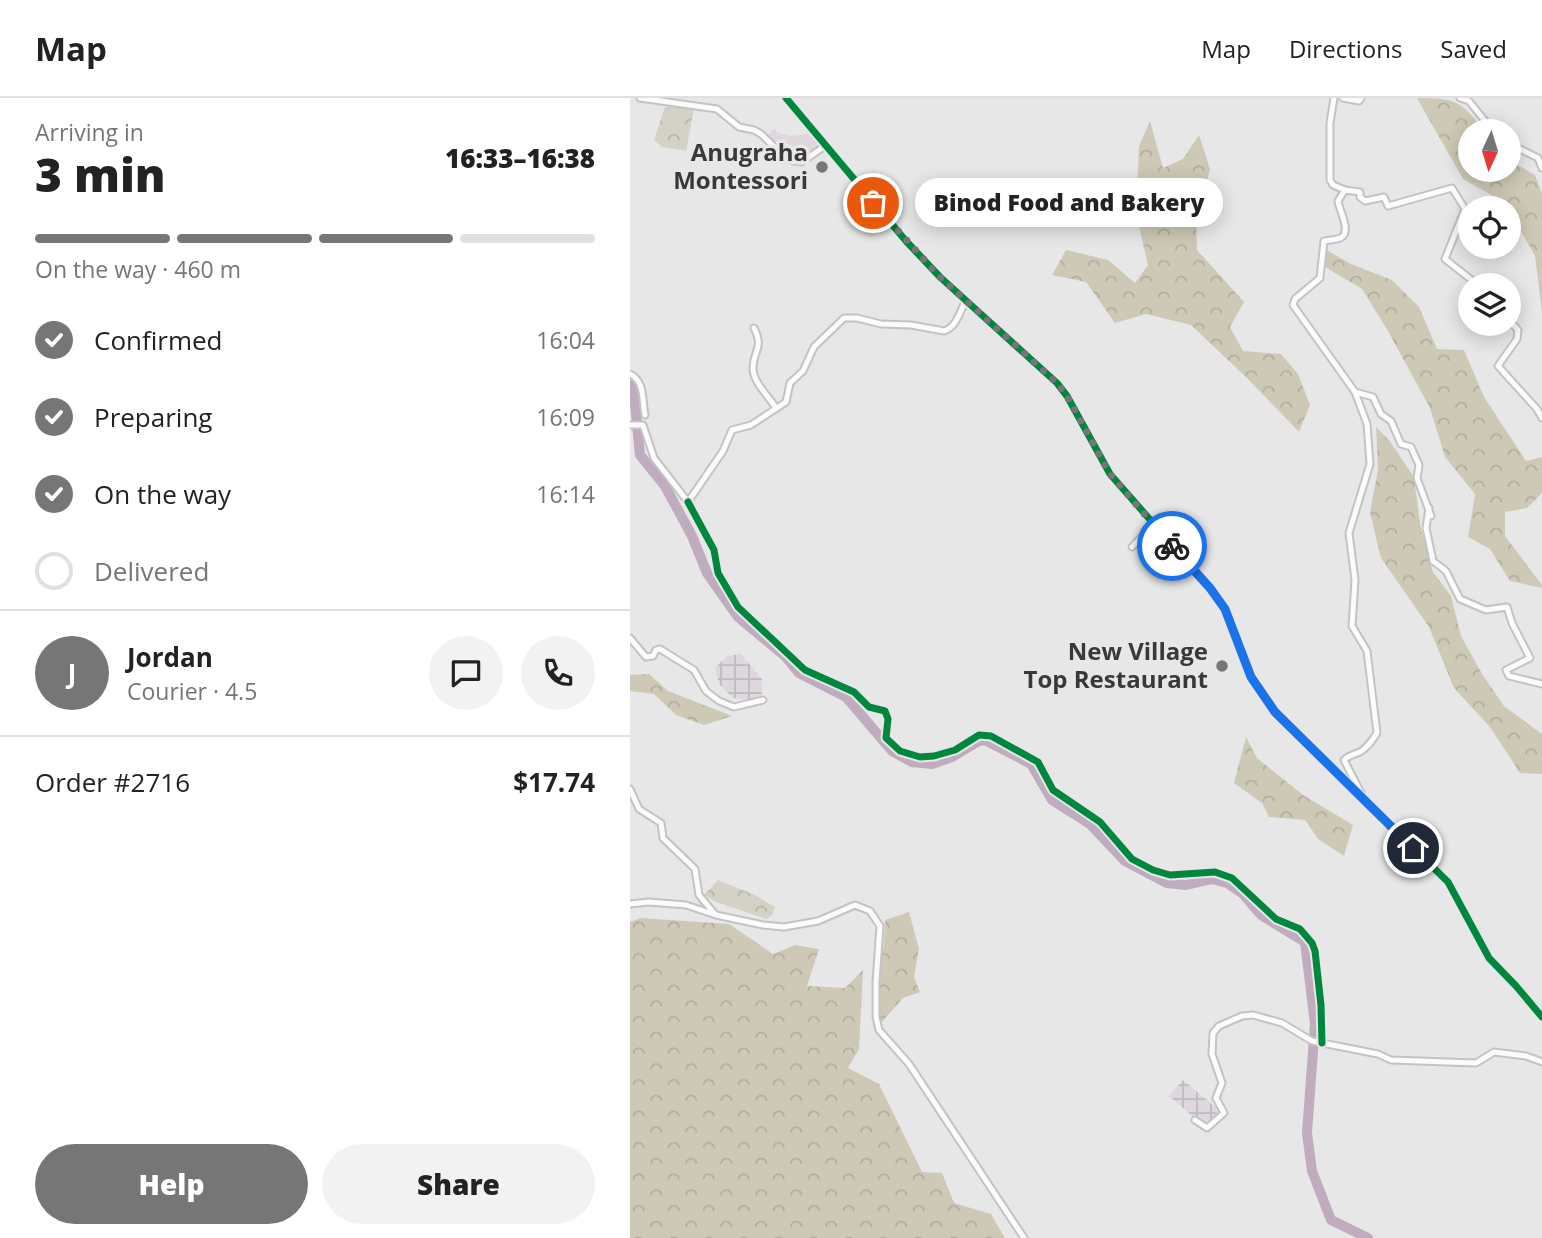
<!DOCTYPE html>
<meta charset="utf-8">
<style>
:root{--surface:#fff;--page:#f2f2f2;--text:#222;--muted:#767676;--line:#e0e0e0;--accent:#777677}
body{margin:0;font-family:"Open Sans",sans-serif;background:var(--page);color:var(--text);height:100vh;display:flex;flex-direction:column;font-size:26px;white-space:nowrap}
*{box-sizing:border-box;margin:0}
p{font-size:23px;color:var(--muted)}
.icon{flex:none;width:38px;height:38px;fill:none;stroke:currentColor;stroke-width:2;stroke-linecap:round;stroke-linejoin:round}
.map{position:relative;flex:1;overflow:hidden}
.details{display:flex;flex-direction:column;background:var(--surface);width:630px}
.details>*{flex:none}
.needle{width:46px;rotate:184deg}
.buttons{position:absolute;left:828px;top:21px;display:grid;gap:14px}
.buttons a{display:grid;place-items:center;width:63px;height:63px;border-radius:50%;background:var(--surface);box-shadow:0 4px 18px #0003;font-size:35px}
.pin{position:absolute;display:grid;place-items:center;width:60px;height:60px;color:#fff;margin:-30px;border:4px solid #fff;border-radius:50%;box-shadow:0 2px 7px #0007}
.courier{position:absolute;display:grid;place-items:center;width:70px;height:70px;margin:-35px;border:5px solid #1a73e8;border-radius:50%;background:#fff;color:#222;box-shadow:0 2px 9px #0007}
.bubble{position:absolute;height:49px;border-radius:24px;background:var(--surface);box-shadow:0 4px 18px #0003;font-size:23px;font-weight:800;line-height:49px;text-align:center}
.overview em{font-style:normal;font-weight:800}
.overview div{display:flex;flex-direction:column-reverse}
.overview{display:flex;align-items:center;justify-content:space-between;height:119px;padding:0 35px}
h1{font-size:46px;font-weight:800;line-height:52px}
.bar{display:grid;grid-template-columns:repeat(4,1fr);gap:10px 7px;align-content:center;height:84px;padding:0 35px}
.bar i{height:9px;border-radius:5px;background:var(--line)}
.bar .active{background:var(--accent)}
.bar p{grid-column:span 4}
.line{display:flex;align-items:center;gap:18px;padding:0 35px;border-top:2px solid var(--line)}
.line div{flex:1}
.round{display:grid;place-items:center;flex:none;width:74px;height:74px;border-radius:37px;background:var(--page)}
ol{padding:0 35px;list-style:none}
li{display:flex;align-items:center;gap:21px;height:77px}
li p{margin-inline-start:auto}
li .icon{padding:7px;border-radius:50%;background:var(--accent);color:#fff;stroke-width:4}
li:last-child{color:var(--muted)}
li i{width:38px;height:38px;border:4px solid var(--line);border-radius:50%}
.primary-button{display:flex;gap:14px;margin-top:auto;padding:14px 35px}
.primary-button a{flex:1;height:80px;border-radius:42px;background:var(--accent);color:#fff;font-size:28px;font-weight:800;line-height:80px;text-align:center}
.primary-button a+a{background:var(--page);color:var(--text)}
header{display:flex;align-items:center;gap:42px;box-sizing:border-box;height:98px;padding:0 35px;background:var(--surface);border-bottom:2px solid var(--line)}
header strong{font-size:33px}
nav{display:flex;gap:38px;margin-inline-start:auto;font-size:24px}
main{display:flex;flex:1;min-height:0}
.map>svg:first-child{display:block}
.built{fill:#ded8de}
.industrial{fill:url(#industrial-grid)}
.forest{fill:url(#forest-crowns)}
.park{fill:url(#park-crowns)}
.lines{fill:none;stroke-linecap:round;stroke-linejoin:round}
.river{stroke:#bfacbf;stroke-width:10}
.minor-casing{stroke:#c4c3c4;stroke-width:9}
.minor{stroke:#fcfbfc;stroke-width:5}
.cycleway-casing{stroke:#e9e6e9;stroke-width:11}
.cycleway{stroke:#00873e;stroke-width:7}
.done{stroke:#777677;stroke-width:7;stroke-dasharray:0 12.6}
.route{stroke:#1a73e8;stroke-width:9}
.poi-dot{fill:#777677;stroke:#e9e6e9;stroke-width:2.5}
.labels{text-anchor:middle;stroke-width:7;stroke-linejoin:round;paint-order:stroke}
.poi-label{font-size:24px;font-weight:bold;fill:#3a393a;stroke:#e9e6e9;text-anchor:end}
</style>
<header>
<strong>Map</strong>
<nav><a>Map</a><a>Directions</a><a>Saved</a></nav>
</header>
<main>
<section class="details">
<div class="overview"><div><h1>3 min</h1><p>Arriving in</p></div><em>16:33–16:38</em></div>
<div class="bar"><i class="active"></i><i class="active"></i><i class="active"></i><i></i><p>On the way · 460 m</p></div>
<ol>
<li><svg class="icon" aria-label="check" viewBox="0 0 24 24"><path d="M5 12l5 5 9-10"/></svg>Confirmed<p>16:04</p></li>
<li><svg class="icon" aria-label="check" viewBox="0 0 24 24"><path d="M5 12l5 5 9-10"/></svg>Preparing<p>16:09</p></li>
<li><svg class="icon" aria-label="check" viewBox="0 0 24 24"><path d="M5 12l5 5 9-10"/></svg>On the way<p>16:14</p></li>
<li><i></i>Delivered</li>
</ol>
<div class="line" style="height:126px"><b class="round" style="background:var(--accent);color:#fff">J</b><div><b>Jordan</b><p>Courier · 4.5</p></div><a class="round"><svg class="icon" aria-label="chat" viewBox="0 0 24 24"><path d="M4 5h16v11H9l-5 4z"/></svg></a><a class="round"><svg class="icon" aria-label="phone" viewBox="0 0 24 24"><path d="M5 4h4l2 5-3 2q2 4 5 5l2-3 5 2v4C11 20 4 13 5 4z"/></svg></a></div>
<div class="line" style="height:91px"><div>Order #2716</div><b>$17.74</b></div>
<div class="primary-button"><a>Help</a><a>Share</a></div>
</section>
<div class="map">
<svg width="912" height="1140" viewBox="0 0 912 1140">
<defs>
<pattern id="industrial-grid" width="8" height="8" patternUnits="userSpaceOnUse" patternTransform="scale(1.75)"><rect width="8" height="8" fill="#ded8de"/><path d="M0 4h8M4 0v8" fill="none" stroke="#bfbabf"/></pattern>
<pattern id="forest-crowns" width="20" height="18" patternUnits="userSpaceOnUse" patternTransform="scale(1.75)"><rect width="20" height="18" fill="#cec9b6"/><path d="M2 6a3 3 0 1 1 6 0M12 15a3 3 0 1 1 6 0" fill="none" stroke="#b2ad9d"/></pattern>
<pattern id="park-crowns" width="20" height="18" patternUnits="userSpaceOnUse" patternTransform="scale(1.75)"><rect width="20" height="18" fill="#d4d2c6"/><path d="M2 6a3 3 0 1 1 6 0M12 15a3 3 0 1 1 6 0" fill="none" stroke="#b7b5ab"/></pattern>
</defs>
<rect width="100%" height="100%" fill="#e8e7e8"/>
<path class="built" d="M 144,30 L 148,35 L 161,38 L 180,36 L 191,48 L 174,61 L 157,59 L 136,39 Z"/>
<g class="industrial">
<path d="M 111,556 L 132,581 L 132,600 L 121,602 L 103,600 L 89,586 L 85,570 L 97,558 Z"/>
<path d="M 553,982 L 589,1012 L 575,1029 L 539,998 Z"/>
</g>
<g class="forest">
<path d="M 787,0 C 825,0 831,2 854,33 L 840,33 L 840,72 L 878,72 L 879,62 L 905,77 L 912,95 L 912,214 L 905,158 L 878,110 L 872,103 L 833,81 Z"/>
<path d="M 520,23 L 533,70 L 553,61 L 569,37 L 580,71 L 566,121 L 567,152 L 614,204 L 600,229 L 613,253 L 651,256 L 668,276 L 680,307 L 669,334 L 618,281 L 561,227 L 516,216 L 485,225 L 456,184 L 422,177 L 436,152 L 478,162 L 505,185 L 518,167 L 506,115 L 509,48 Z"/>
<path d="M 695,151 L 721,166 L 762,182 L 789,209 L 807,251 L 834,252 L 854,299 L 896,363 L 912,359 L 912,395 L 897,410 L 875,414 L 875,438 L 912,487 L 912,490 L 880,483 L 860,451 L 838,439 L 845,396 L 815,359 L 800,310 L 758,233 L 732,191 L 695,169 Z"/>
<path d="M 746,329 L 759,342 L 784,379 L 791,432 L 803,474 L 821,498 L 831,538 L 852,576 L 874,608 L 912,636 L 912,676 L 890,675 L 860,629 L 824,590 L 799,529 L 751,460 L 740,415 L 748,371 Z"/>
<path d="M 19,576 L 38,593 L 102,618 L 74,627 L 46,617 L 24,596 L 0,593 L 0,577 Z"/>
<path d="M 616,639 L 627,660 L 673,697 L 723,727 L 714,758 L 688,741 L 675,722 L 639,719 L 632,705 L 604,685 Z"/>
<path d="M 279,814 L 289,851 L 284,879 L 290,894 L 273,900 L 250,926 L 247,878 L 254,846 L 255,822 Z"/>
<path d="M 11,820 L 99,826 L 143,856 L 165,847 L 189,851 L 177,888 L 215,890 L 233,872 L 229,951 L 218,970 L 249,986 L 292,1074 L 312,1075 L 324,1105 L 361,1116 L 375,1140 L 0,1140 L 0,824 Z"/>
</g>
<g class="park">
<path d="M 35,9 L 64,11 L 56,53 L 32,49 L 24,42 Z"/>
<path d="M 88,782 L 125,797 L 145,809 L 142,817 L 136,821 L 86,804 L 74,797 Z"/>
</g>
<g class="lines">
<path class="river" d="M 0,287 L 4,296 L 10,357 L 35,388 L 62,438 L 77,475 L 108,519 L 156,559 L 169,575 L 216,599 L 262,653 L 282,664 L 302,666 L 322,659 L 349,643 L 355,642 L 401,666 L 422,702 L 460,726 L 495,763 L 537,785 L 556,787 L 582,781 L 597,785 L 613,796 L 631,817 L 675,844 L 685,926 L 677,1035 L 682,1073 L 701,1122 L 738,1140"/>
<g class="minor-casing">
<g id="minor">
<path d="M 10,0 L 87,11 L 109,29 L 124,32 L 131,36 L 155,59 L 163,63 L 172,64 L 195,48"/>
<path d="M 156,0 L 276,143 L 310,179 L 427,285 L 437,298 L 480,376 L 580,490 L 595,511 L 621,578 L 645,614 L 818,784 L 859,860 L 886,888 L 912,919"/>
<path d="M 704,0 L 700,25 L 700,82 L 703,87 L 715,92 L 708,103 C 709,112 721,132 712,139 C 708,142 698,142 694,143 L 690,180 L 665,201 L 663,207 L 725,294 L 737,326 L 740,366 L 719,435 L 725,482 L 722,528 L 737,553 L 747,635 C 742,643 738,649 730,654 C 723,657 719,657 714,662 L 732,697"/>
<path d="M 713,0 L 729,3 L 731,0"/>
<path d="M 830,0 L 839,3 L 863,33"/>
<path d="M 878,45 L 908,60 L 912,70"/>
<path d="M 715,92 L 730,94 L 730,99 L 735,103 L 754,99 L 758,108 L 822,90 L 835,111 L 815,161 L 848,187"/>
<path d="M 878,221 L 888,232 L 887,241 L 868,268 L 907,311 L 912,320"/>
<path d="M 124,230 C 134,250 124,251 123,269 C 122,283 139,299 146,310"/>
<path d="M 0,276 C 15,283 12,302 15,317"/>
<path d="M 725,294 L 743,299 L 751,316 L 761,323 L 771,346 L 781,349 L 789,367 L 787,380 L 801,418"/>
<path d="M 0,327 L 13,327 L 24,360 L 58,404 L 93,353 L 102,332 L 121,327 L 156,304 L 160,285 L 173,273 L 184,249 L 214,220 L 227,220 L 251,226 L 281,227 L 314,233 C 327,229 330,213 336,202"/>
<path d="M 58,404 L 84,452 L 88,475 L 108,509 L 175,572 L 224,594 L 239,609 L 255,613 L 258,621 L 256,640 L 270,653 L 290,659 L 304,658 L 325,652 L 349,637 L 361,638 L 408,664 L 423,692 L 470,724 L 502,761 L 523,772 L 540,777 L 585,774 L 602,780 L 646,821 L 670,831 L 682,845 L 685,853 L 691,907 L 692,945"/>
<path d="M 799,410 L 796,430 L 803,463 L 816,473 L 830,501 L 856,512 L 877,509 L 882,525 L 900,560 L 876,572 L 879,578 L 912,586"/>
<path d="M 502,449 L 524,426"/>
<path d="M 0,540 L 16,559 L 23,558 L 26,552 L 30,551 L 64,572 L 76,593 L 89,603 L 104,609 L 133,602"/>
<path d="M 0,691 L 9,711 L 31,725 L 33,740 L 65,771 L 69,797 L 84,815"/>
<path d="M 0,806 L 19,804 L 56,807 L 86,817 L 133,827 L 154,829 L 188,823 L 225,807 L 240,813 L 250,828 L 246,884 L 246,919 L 249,932 L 279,966 L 394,1140"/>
<path d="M 565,1022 L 577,1030 L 594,1015 L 586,1000 L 592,985 L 582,956 L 583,935 L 589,928 L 612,918 L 623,917 L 652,925 L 682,943 L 748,956 L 761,962 L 846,965 L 864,954 L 896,958 L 912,964"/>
</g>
</g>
<use href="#minor" class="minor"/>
<g class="cycleway-casing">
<g id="cycleway">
<path d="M 156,0 L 276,143 L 310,179 L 427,285 L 437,298 L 480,376 L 580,490 L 595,511 L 621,578 L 645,614 L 818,784 L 859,860 L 886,888 L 912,919"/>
<path d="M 58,404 L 84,452 L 88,475 L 108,509 L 175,572 L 224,594 L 239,609 L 255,613 L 258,621 L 256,640 L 270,653 L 290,659 L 304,658 L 325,652 L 349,637 L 361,638 L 408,664 L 423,692 L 470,724 L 502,761 L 523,772 L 540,777 L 585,774 L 602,780 L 646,821 L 670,831 L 682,845 L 685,853 L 691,907 L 692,945"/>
</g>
</g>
<use href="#cycleway" class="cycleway"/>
</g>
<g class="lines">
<path class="done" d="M 243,105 L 310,179 L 427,285 L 437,298 L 480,376 L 542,448"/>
<path class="route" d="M 542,448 L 580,490 L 595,511 L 621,579 L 645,614 L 783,750"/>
</g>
<g class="poi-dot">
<circle cx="192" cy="69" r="7"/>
<circle cx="592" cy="568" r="7"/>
</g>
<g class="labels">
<g class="poi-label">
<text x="178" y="63">Anugraha<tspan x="178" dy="28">Montessori</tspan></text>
<text x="578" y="562">New Village<tspan x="578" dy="28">Top Restaurant</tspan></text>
</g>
</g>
</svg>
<div class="buttons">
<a><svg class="needle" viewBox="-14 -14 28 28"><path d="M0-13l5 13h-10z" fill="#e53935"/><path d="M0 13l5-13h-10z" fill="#767676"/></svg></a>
<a><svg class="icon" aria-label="locate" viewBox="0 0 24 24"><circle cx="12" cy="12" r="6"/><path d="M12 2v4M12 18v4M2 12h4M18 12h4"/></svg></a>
<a><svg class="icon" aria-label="layers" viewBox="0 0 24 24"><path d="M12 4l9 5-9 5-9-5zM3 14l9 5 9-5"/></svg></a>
</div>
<div class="pin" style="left:243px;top:105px;background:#ea580c"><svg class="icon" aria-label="bag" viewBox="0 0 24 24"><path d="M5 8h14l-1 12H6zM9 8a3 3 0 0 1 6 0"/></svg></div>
<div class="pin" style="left:783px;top:750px;background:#1f2937"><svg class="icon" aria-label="home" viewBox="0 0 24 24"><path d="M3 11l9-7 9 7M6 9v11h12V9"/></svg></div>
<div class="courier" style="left:542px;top:448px"><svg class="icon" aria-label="bike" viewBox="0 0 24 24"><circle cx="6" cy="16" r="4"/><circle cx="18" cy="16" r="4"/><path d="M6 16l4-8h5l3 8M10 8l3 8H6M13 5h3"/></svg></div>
<div class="bubble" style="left:285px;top:80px;width:308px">Binod Food and Bakery</div>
</div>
</main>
